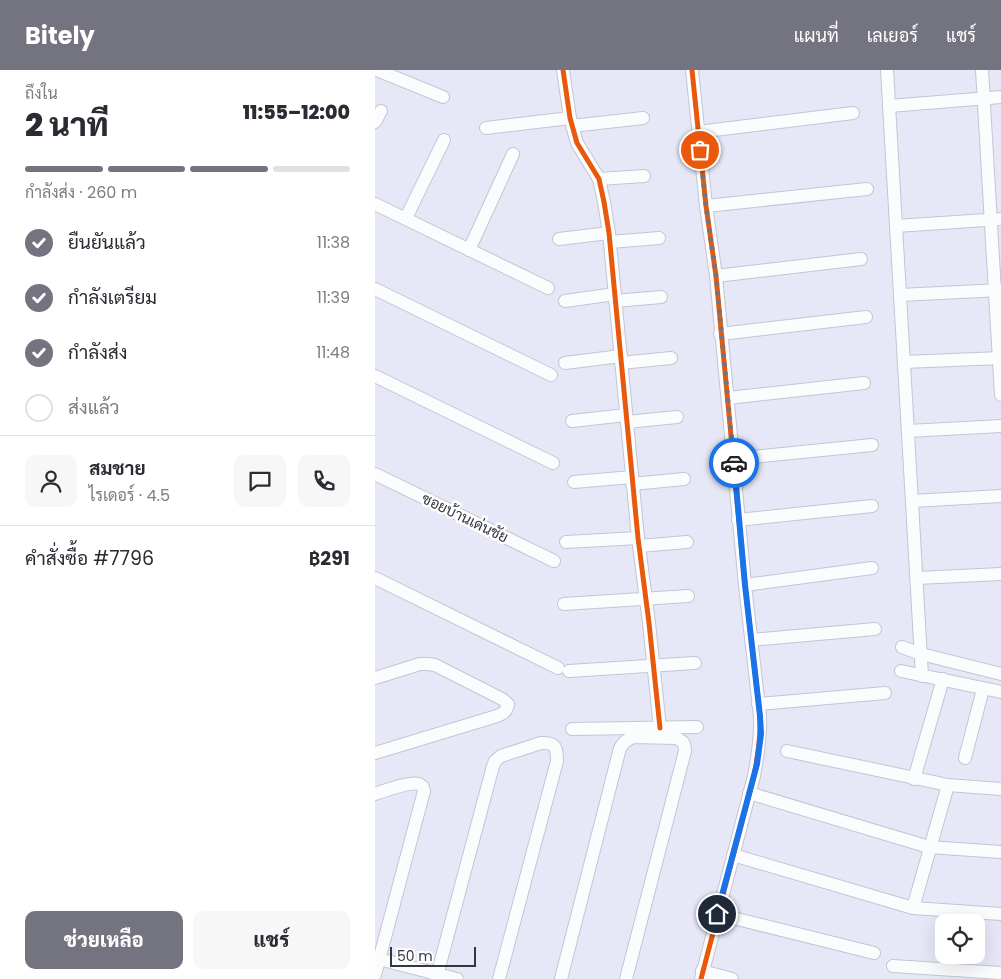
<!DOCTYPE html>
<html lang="th">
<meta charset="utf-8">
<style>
:root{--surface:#fff;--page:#f7f7f7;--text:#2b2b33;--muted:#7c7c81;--line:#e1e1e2;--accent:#747481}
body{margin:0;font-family:Poppins,Sarabun,sans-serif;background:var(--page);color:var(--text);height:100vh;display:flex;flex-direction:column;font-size:19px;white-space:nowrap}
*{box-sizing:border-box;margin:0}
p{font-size:16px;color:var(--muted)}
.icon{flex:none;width:28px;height:28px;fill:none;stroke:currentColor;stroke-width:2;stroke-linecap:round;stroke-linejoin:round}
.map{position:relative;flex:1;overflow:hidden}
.sheet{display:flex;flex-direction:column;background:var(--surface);width:375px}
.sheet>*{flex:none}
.controls{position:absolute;left:560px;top:844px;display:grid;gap:10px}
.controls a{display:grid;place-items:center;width:50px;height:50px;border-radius:10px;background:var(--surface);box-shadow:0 5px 20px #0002;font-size:25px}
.scale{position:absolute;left:15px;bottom:12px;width:86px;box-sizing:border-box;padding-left:5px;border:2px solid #363641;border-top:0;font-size:14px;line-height:18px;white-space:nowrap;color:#363641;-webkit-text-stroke:4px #fff;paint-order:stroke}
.pin{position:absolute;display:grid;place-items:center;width:42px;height:42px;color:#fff;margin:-21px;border:2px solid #fff;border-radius:50%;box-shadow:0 1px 5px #0007}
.courier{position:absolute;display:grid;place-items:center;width:50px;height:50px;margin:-25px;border:4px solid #1a73e8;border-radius:50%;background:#fff;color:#222;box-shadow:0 1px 6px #0007}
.headline em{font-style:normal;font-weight:800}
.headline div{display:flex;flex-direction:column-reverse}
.headline{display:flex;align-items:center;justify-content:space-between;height:85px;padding:0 25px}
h1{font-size:32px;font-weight:800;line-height:38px}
.bar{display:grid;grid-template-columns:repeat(4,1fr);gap:8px 5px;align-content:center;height:60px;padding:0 25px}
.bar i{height:6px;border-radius:4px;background:var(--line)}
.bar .active{background:var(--accent)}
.bar p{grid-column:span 4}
.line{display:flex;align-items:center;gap:12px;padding:0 25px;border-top:1px solid var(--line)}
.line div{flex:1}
.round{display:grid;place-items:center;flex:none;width:52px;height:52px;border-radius:10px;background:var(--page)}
ol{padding:0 25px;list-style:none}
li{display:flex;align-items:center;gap:15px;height:55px}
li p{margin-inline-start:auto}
li .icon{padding:5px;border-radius:50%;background:var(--accent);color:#fff;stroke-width:4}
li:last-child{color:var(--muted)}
li i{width:28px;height:28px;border:2px solid var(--line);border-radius:50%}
.primary-button{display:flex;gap:10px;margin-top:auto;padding:10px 25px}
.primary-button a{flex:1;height:58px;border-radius:10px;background:var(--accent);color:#fff;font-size:20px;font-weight:800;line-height:58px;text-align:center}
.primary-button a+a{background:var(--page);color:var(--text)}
header{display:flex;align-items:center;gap:30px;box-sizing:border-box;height:70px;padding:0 25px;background:var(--accent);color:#fff}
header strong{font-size:24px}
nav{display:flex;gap:28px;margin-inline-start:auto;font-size:18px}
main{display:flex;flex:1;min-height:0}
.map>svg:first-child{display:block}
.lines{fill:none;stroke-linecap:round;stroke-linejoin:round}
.minor-casing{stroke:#c5c5d1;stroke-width:14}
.minor{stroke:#fbfcfe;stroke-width:12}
.cycleway-casing{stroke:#fff;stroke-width:8}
.cycleway{stroke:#e8590c;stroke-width:5}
.done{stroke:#747481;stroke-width:5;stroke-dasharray:0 9}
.route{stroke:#1a73e8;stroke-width:6}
.labels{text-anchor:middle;stroke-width:5;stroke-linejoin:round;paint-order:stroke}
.street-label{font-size:15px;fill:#363641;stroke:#fff}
</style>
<header>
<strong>Bitely</strong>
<nav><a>แผนที่</a><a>เลเยอร์</a><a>แชร์</a></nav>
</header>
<main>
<section class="sheet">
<div class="headline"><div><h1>2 นาที</h1><p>ถึงใน</p></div><em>11:55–12:00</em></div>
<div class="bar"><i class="active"></i><i class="active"></i><i class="active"></i><i></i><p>กำลังส่ง · 260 m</p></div>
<ol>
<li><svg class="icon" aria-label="check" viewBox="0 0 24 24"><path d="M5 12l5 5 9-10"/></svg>ยืนยันแล้ว<p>11:38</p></li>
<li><svg class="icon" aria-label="check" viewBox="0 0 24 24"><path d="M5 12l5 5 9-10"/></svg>กำลังเตรียม<p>11:39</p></li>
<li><svg class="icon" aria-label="check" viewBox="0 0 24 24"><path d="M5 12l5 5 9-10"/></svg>กำลังส่ง<p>11:48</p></li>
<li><i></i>ส่งแล้ว</li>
</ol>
<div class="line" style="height:90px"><a class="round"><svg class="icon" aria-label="person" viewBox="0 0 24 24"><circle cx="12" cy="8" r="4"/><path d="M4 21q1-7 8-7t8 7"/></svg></a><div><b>สมชาย</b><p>ไรเดอร์ · 4.5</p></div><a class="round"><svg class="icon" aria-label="chat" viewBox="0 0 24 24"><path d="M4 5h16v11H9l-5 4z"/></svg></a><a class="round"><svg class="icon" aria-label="phone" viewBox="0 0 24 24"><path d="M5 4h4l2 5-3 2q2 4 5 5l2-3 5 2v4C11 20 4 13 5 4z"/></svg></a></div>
<div class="line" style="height:65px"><div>คำสั่งซื้อ #7796</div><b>฿291</b></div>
<div class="primary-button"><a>ช่วยเหลือ</a><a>แชร์</a></div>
</section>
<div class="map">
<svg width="626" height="909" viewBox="0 0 626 909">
<rect width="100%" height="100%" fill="#e7e8f7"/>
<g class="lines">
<g class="minor-casing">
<g id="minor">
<path d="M 2,0 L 68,27"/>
<path d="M 188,0 L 195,48 L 202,73 L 224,109 L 229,132 L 234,163 L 263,468 L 274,553 L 285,658"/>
<path d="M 317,0 L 331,136 L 341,206 L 370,515 L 385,646 C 386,667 383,685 379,706 L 326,909"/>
<path d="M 512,0 L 547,606"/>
<path d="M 607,0 L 626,325"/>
<path d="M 514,36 L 626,27"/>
<path d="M 0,52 L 6,41"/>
<path d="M 197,56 L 268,48"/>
<path d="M 111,58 L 195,48"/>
<path d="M 323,62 L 478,43"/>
<path d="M 224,109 L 269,106"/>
<path d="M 0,134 L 173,218"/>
<path d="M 331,136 L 492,119"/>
<path d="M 31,148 L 69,70"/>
<path d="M 521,156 L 626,149"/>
<path d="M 184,169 L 234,163"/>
<path d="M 235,172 L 284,168"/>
<path d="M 94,180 L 138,84"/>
<path d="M 341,206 L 486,189"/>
<path d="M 0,219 L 176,305"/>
<path d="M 525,225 L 626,220"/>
<path d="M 190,231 L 240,224"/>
<path d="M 240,231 L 286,227"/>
<path d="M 345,264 L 491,247"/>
<path d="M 529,292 L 626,288"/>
<path d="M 190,293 L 246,286"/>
<path d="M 246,293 L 296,288"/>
<path d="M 0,306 L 178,393"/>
<path d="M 353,328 L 489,313"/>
<path d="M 197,351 L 251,345"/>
<path d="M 252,352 L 302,347"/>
<path d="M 533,361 L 626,356"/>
<path d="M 358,389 L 497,375"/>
<path d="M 0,404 L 179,491"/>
<path d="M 199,412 L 257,407"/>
<path d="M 257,414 L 309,409"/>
<path d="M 537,431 L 626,426"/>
<path d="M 363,450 L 497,436"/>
<path d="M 191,472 L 263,468"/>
<path d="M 264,476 L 312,472"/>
<path d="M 0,508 L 183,598"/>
<path d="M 542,508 L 626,504"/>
<path d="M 370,515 L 497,498"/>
<path d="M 189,534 L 313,526"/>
<path d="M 376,570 L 500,559"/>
<path d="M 527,577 L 546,584 L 626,604"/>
<path d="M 194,601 L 320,593"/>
<path d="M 526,601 L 626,622"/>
<path d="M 0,608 L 45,594 L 53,594 L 60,595 L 127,629 L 133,634 C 132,641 129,643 122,646 L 0,683"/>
<path d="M 383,634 L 510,623"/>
<path d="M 197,659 L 322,657"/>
<path d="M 412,681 L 573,715 L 626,719"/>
<path d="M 590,688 L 608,619"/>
<path d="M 539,709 L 568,609"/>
<path d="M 374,723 L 554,777 L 626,782"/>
<path d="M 0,724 C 9,721 35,711 44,714 C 48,716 48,717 49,721 L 0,905"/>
<path d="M 358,785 L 538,838 L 626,844"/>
<path d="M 538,838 L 573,715"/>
<path d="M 342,844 L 499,883"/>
<path d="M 0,888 L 82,909"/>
<path d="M 518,896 L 626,903"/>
<path d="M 327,901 L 357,909"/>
<path d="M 61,909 L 118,696 L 120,691 L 126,686 L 166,673 C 181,672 182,678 182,691 L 124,909"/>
<path d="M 186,909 L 245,678 C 249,672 252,669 259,667 L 301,668 C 308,671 310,673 310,681 L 251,909"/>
</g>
</g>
<use href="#minor" class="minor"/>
<g class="cycleway-casing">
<g id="cycleway">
<path d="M 188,0 L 195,48 L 202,73 L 224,109 L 229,132 L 234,163 L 263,468 L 274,553 L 285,658"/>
<path d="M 317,0 L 331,136 L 341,206 L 370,515 L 385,646 C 386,667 383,685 379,706 L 326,909"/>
</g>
</g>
<use href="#cycleway" class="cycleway"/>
</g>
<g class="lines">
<path class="done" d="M 325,80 L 331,136 L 341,206 L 359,393"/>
<path class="route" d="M 342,844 L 382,694 L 386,664 L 385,646 L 370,515 L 359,393"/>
</g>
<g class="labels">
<g class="street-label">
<text transform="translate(90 448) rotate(26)" y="5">ซอยบ้านเด่นชัย</text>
</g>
</g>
</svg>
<div class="controls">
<a><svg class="icon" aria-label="locate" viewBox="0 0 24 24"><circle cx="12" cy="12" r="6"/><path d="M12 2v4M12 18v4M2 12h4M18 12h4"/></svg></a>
</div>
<div class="scale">50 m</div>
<div class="pin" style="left:325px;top:80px;background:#ea580c"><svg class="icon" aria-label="bag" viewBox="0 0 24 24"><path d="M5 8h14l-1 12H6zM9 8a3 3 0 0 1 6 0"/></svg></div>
<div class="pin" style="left:342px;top:844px;background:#1f2937"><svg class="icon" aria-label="home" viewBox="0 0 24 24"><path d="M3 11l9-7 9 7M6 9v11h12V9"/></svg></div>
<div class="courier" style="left:359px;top:393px"><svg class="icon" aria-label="car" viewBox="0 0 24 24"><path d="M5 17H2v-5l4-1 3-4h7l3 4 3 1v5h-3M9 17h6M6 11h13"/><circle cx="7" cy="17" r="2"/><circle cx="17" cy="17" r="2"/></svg></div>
</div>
</main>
